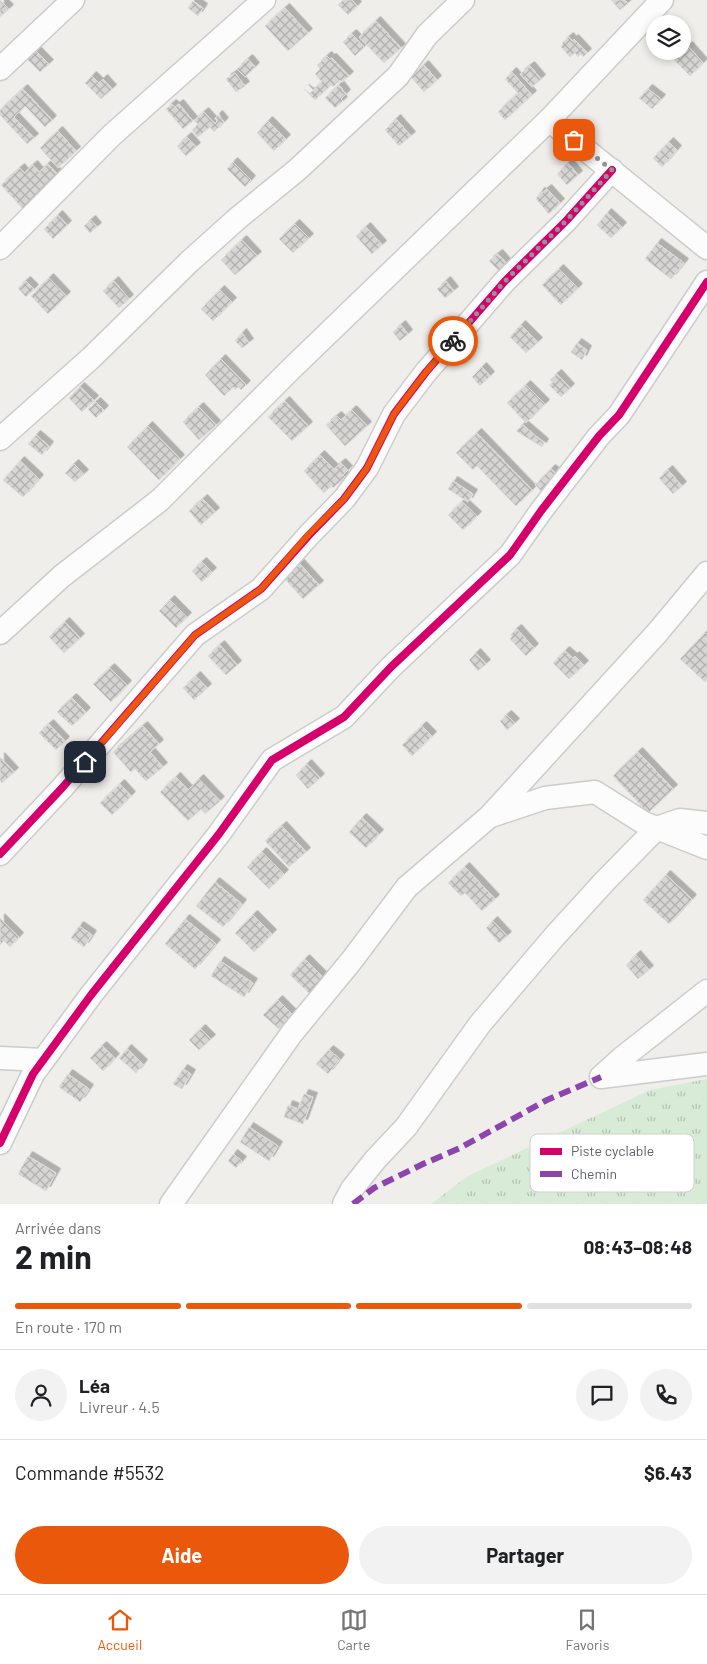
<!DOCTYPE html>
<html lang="fr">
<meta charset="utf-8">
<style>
:root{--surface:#fff;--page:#f2f2f2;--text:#202124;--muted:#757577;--line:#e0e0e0;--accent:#ea580c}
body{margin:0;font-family:Barlow,sans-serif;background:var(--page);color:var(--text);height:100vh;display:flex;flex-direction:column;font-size:19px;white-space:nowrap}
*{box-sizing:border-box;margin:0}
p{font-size:16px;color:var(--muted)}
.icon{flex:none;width:28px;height:28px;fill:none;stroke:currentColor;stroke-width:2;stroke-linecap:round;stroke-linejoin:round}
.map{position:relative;height:1204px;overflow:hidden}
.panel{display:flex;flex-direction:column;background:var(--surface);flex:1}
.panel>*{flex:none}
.buttons{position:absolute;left:646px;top:15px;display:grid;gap:10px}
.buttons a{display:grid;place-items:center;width:45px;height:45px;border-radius:50%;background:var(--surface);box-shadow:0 2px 8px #0003;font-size:25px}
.pin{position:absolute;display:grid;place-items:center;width:42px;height:42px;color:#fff;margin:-21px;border-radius:10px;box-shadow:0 2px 8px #0006}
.courier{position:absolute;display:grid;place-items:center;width:50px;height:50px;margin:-25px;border:4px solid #ea580c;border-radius:50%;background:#fff;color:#222;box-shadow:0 1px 6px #0007}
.summary em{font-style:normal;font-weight:700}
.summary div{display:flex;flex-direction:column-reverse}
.summary{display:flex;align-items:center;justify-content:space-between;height:85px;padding:0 15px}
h1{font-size:32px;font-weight:700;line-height:38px}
.bar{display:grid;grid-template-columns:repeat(4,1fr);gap:8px 5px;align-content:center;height:60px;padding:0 15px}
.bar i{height:6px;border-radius:4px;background:var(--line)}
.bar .on{background:var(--accent)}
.bar p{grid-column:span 4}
.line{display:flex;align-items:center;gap:12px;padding:0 15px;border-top:1px solid var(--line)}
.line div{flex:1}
.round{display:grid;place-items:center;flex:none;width:52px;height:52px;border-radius:26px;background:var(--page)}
.cta{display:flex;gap:10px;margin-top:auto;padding:10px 15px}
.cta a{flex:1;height:58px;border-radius:30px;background:var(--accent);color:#fff;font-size:20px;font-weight:700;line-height:58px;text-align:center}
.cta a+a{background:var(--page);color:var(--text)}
.menu{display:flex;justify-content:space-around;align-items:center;height:70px;border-top:1px solid var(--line);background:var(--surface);font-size:14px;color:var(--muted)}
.menu a{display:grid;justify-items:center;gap:2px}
.menu .on{color:var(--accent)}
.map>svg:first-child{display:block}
.grass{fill:url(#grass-tufts)}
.building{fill:url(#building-cross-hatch);stroke:#deddd9;filter:url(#shadow)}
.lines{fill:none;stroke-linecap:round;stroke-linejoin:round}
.street-casing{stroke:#cbcccc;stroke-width:25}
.street{stroke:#fdfcfc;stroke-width:22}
.quiet{stroke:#8e44ad;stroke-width:6;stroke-dasharray:12 6;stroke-linecap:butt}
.cycleway-casing{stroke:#fff;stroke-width:11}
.cycleway{stroke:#d6006c;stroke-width:8}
.done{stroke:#919496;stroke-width:5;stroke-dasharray:0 9}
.route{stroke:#ea580c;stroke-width:6}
.key{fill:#fff;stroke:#cfd0d2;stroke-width:1}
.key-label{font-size:14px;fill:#5f6368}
</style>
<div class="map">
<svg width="707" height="1204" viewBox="0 0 707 1204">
<defs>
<pattern id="grass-tufts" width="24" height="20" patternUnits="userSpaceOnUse" patternTransform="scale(1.25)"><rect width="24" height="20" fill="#d8ebd6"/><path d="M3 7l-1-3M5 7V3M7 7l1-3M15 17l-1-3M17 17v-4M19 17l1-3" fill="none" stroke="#b2c2b1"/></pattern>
<pattern id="building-cross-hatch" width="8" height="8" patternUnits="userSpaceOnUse" patternTransform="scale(1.25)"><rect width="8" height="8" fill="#d6d5d3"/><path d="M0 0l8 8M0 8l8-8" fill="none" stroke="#b1b0af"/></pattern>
<filter id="shadow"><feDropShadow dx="4.5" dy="-4.5" stdDeviation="0" flood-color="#0004"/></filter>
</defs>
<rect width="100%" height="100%" fill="#efeeea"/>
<path class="grass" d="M 707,1079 L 707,1204 L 431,1204 L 468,1176 L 650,1090 Z"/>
<g class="building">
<path d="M 0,0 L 9,9 L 0,17 Z"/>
<path d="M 343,0 L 352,0 L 357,6 L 348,15 L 338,5 Z"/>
<path d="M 611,0 L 625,0 L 628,3 L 620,10 Z"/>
<path d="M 193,1 L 203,8 L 198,16 L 188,8 Z"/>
<path d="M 285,8 L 308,33 L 288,51 L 265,26 Z"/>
<path d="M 376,21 L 401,48 L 384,63 L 359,37 Z"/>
<path d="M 352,34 L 364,47 L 355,56 L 343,42 Z"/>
<path d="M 569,37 L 572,41 L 574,39 L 587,53 L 583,57 L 581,54 L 578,57 L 575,53 L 570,57 L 561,47 L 563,44 L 562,43 Z"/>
<path d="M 688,46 L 703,63 L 690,76 L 674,60 Z"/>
<path d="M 34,49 L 49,64 L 40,72 L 26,58 Z"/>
<path d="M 327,56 L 330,59 L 332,58 L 349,76 L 342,82 L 340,80 L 333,87 L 331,85 L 315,100 L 304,89 L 310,93 L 322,82 L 315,74 L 320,69 L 317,65 Z"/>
<path d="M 248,59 L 255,67 L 245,77 L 237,69 Z"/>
<path d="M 424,65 L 437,80 L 424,92 L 411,77 Z"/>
<path d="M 530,66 L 541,79 L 532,87 L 520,74 Z"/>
<path d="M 512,72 L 532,95 L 505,120 L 498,112 L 518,93 L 505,79 Z"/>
<path d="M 235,73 L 245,86 L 236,92 L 226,79 Z"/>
<path d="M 92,76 L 99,83 L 103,79 L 112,89 L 101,99 L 85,83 Z"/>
<path d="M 339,85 L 346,94 L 341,99 L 343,101 L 335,108 L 325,98 Z"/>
<path d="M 23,89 L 52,120 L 45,127 L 25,106 L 14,117 L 34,138 L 27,144 L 0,115 L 0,110 Z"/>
<path d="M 648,89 L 661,99 L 652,109 L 639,98 Z"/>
<path d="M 172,104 L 175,107 L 179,104 L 193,121 L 183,129 L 166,109 Z"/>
<path d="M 204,112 L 215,124 L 217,121 L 215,118 L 218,115 L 224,122 L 214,132 L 210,127 L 198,137 L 192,130 L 198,124 L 194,121 Z"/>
<path d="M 396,119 L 411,136 L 399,146 L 385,130 Z"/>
<path d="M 268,121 L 286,139 L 274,151 L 257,133 Z"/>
<path d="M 58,131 L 76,151 L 58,168 L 40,148 Z"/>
<path d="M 187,137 L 196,147 L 186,156 L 177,146 Z"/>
<path d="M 669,142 L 677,150 L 662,167 L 653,158 Z"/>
<path d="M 233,162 L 251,180 L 245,187 L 227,169 Z"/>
<path d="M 568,163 L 578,175 L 567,185 L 557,174 Z"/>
<path d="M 48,164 L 59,176 L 23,209 L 1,185 L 20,168 L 24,173 L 33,165 L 39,172 Z"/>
<path d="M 547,189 L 560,203 L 549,214 L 536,199 L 540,192 L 542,193 Z"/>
<path d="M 607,213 L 622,227 L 611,238 L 597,225 Z"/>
<path d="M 58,215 L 67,225 L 53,239 L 44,229 Z"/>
<path d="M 91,220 L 97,227 L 90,233 L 84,226 Z"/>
<path d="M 295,224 L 309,238 L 293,253 L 279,239 Z"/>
<path d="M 366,227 L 382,245 L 372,254 L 356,236 Z"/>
<path d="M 242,240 L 257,256 L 235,275 L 221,260 Z"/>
<path d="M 657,243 L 684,263 L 671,279 L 645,259 Z"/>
<path d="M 498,254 L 508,265 L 500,272 L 489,261 Z"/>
<path d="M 559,269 L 578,288 L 561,305 L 542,285 Z"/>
<path d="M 49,278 L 66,296 L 48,314 L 31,296 Z"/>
<path d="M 26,281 L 34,289 L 26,297 L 18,288 Z"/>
<path d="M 114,281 L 129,299 L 119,308 L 103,291 Z"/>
<path d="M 446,281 L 454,291 L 445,298 L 437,289 Z"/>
<path d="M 220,290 L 232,302 L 213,321 L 201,309 Z"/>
<path d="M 401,325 L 408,334 L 400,341 L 393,332 Z"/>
<path d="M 521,325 L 538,342 L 526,353 L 510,337 Z"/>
<path d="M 242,333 L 249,343 L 242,348 L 235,341 Z"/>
<path d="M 577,343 L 587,350 L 582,360 L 571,352 Z"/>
<path d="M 221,359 L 246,385 L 241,390 L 238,387 L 235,390 L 233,387 L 224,396 L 205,375 Z"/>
<path d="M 482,367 L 490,376 L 480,386 L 472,377 Z"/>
<path d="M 557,374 L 570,388 L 561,397 L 549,385 L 553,382 L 550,380 Z"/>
<path d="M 526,385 L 545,404 L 526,423 L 507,403 Z"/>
<path d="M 80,387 L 94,400 L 82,412 L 69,398 Z"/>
<path d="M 285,401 L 308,426 L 292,441 L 268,417 Z"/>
<path d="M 96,402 L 104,410 L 96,418 L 88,409 Z"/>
<path d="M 199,407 L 216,425 L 199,440 L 183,422 Z"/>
<path d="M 352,410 L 367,426 L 345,446 L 326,425 L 337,416 L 341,420 Z"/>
<path d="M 523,425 L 544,443 L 542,447 L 516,431 Z"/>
<path d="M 148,426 L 180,459 L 159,480 L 127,447 Z"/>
<path d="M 477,433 L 532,490 L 516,506 L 477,466 L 473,470 L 456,453 Z"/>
<path d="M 36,435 L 49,446 L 42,455 L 28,444 Z"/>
<path d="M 320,455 L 334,469 L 341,463 L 348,470 L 343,475 L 345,477 L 333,488 L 331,486 L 324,493 L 304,471 Z"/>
<path d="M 20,461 L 39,479 L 23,497 L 3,480 Z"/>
<path d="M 74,464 L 84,474 L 75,482 L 65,473 Z"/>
<path d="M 551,469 L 559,476 L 543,493 L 535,485 Z"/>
<path d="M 668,470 L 682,486 L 673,494 L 659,478 Z"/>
<path d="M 453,481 L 473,494 L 468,502 L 448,489 Z"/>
<path d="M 203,499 L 215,512 L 201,525 L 189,511 Z"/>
<path d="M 462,502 L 477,516 L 463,530 L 448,515 Z"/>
<path d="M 202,562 L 212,572 L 202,582 L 192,571 Z"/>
<path d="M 298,562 L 319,585 L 303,599 L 283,577 Z"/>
<path d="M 170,600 L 187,617 L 176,628 L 159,611 Z"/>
<path d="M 65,622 L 80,638 L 64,653 L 49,637 Z"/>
<path d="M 517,629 L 534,648 L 526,656 L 510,639 L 512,636 L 511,634 Z"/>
<path d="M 705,633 L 707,635 L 707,680 L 705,682 L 680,659 Z"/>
<path d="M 220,645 L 237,665 L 226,675 L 208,656 Z"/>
<path d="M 565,651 L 573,658 L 575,656 L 584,665 L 569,679 L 553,663 Z"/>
<path d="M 476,653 L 486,664 L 478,671 L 469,660 Z"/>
<path d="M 110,668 L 127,685 L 111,702 L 93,684 Z"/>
<path d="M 196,676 L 207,688 L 194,700 L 183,688 Z"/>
<path d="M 72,698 L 86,712 L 72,726 L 57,712 Z"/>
<path d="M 507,715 L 515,723 L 507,730 L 500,721 Z"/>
<path d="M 49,724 L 65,741 L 56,750 L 39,733 Z"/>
<path d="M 143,726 L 159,744 L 150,752 L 163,767 L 146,781 L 135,769 L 131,772 L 113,752 Z"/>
<path d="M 422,726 L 432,736 L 412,756 L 402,745 Z"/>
<path d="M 638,752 L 673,789 L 648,813 L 613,776 Z"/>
<path d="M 0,757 L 14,772 L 2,783 L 0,780 Z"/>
<path d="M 307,764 L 320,778 L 308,789 L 296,775 Z"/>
<path d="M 176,777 L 188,790 L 199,779 L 220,801 L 205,814 L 201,809 L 188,821 L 160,792 Z"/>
<path d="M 120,784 L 131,796 L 112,815 L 100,803 Z"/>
<path d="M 362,818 L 379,834 L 366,848 L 349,832 Z"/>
<path d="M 282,826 L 306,852 L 289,867 L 265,841 Z"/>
<path d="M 262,852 L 284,874 L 269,889 L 247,867 Z"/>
<path d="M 465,867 L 495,899 L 482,911 L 465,893 L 461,896 L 448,883 Z"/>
<path d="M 666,875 L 692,899 L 669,924 L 643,900 Z"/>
<path d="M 215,882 L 242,904 L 223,927 L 196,906 Z"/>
<path d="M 253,915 L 272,934 L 254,952 L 235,933 Z"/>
<path d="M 0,918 L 19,937 L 10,947 L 4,941 L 0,945 Z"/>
<path d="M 185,919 L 216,944 L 195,969 L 165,944 Z"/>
<path d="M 493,921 L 507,936 L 499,943 L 486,928 Z"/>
<path d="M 79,926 L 92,935 L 84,947 L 71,938 Z"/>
<path d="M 636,955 L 649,970 L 638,979 L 626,965 Z"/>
<path d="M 305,959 L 326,980 L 311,995 L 290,975 Z"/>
<path d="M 220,961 L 253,983 L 244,997 L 211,976 Z"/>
<path d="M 278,1000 L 293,1015 L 279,1029 L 263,1015 Z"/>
<path d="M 201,1029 L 211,1039 L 199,1050 L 189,1040 Z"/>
<path d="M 102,1046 L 115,1058 L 103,1071 L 90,1058 Z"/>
<path d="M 127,1049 L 143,1064 L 136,1073 L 119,1058 Z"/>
<path d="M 329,1050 L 340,1059 L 328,1074 L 316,1064 Z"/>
<path d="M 183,1069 L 191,1074 L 182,1089 L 173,1084 Z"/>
<path d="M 68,1074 L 89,1089 L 80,1102 L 59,1087 Z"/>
<path d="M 304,1094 L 313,1097 L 303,1124 L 284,1117 L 288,1105 L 298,1109 Z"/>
<path d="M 249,1127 L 278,1146 L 269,1161 L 240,1142 Z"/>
<path d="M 233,1154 L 242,1161 L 236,1168 L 228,1161 Z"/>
<path d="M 28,1156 L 56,1173 L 46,1191 L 18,1174 Z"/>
</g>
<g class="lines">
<g class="street-casing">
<g id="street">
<path d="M 0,69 L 73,0"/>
<path d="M 549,120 L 707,248"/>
<path d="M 0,248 L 112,135 L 264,0"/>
<path d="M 0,439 L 91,358 L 189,262 L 238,218 L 297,170 L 398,76 L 427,35 L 463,0"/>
<path d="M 0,633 L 62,576 L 160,500 L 290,370 L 549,120 L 662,0"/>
<path d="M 491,816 L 545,798 L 595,792 L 644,823 L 707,848"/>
<path d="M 0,854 L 62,788 L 195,635 L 261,589 L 309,535 L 344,499 L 367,468 L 394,414 L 426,372 L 505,281 L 566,221 L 612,170"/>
<path d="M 707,991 L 622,1058 L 601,1077 L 707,1064"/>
<path d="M 0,1058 L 43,1060"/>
<path d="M 0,1143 L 33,1074 L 91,995 L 219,834 L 272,760 L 344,717 L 391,667 L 510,555 L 541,511 L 599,436 L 619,415 L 707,282"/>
<path d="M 171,1204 L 292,1033 L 352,960 L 407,887 L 490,816 L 657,633 L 707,573"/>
<path d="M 344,1204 L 352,1189 L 375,1160 L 406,1127 L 480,1024 L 554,937 L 605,881 L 657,828 L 680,820 L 707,823"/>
</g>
</g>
<use href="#street" class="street"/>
<path class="quiet" d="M 353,1204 L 374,1188 L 423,1164 L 460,1148 L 547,1100 L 601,1077"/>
<g class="cycleway-casing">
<g id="cycleway">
<path d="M 0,854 L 62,788 L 195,635 L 261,589 L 309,535 L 344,499 L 367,468 L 394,414 L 426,372 L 505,281 L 566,221 L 612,170"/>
<path d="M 0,1143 L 33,1074 L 91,995 L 219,834 L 272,760 L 344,717 L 391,667 L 510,555 L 541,511 L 599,436 L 619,415 L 707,282"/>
</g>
</g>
<use href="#cycleway" class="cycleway"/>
</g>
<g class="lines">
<path class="done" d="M 453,341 L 505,281 L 566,221 L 612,170 L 574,140"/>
<path class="route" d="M 85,762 L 195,635 L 261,589 L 309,534 L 344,499 L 367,468 L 394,414 L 426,372 L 453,341"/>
</g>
<rect x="530" y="1134" width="164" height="58" rx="8" class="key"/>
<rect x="540" y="1148" width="22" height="7" fill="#d6006c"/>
<rect x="540" y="1171" width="22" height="6" fill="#8e44ad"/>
<g class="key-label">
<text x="571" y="1156">Piste cyclable</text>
<text x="571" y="1179">Chemin</text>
</g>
</svg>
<div class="buttons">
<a><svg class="icon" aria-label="layers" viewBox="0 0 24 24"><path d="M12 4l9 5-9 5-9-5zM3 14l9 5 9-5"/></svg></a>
</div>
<div class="pin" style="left:574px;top:140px;background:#ea580c"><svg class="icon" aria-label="bag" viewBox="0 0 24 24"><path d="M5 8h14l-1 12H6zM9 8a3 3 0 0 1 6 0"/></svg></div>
<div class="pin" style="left:85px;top:762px;background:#1f2937"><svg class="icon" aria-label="home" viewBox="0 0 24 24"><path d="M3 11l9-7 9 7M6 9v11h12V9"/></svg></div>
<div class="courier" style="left:453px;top:341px"><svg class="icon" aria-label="bike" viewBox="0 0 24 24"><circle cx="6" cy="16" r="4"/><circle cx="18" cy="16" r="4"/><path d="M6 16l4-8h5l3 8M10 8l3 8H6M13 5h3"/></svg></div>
</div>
<section class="panel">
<div class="summary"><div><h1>2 min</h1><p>Arrivée dans</p></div><em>08:43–08:48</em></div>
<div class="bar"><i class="on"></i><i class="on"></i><i class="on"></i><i></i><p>En route · 170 m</p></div>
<div class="line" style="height:90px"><a class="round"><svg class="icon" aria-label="person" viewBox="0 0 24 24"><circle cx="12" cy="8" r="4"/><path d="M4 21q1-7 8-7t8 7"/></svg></a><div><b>Léa</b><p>Livreur · 4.5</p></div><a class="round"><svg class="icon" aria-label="chat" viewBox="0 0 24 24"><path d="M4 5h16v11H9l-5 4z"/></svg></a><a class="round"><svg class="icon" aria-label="phone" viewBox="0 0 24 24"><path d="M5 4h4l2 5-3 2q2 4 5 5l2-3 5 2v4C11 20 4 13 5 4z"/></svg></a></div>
<div class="line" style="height:65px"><div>Commande #5532</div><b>$6.43</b></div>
<div class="cta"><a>Aide</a><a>Partager</a></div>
</section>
<nav class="menu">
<a class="on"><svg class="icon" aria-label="home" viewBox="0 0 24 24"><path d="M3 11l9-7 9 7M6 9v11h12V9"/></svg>Accueil</a>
<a><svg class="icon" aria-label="map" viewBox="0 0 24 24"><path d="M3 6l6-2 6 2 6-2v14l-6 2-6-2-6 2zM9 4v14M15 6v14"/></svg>Carte</a>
<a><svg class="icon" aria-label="saved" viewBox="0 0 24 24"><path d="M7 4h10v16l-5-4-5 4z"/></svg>Favoris</a>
</nav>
